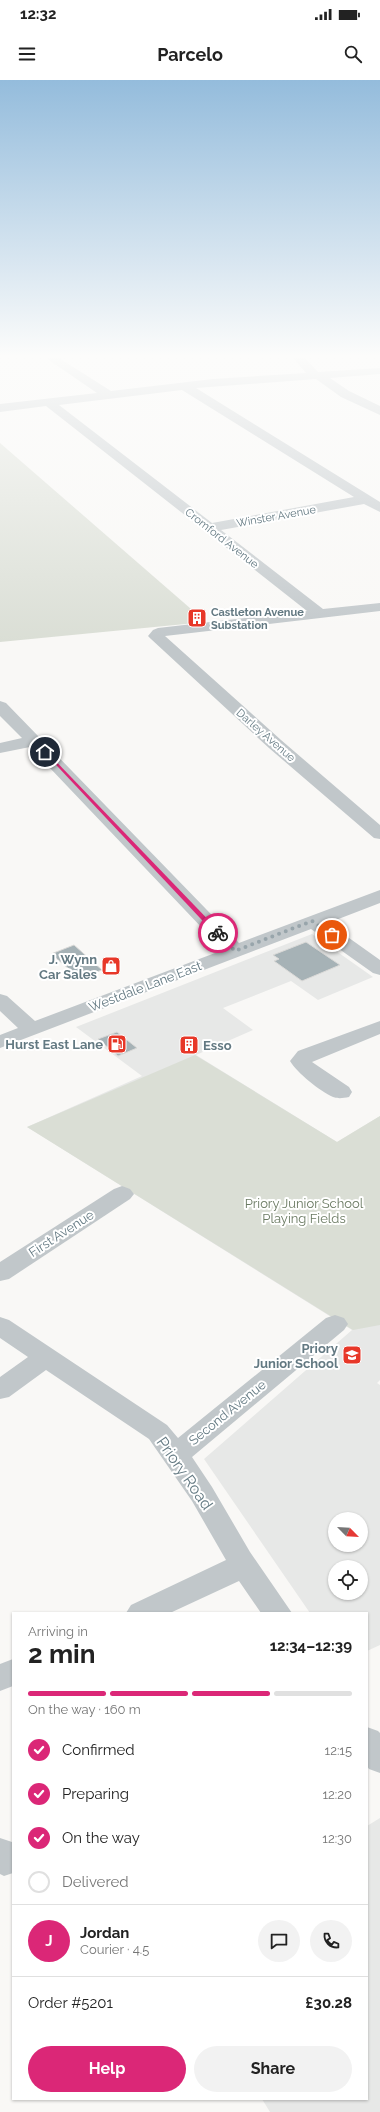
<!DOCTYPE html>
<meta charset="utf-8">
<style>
:root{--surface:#fff;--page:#f2f2f2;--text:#222;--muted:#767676;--line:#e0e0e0;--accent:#db2777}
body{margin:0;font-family:Raleway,sans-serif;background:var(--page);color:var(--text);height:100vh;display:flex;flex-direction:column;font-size:15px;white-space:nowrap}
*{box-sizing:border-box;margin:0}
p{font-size:13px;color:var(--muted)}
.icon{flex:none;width:22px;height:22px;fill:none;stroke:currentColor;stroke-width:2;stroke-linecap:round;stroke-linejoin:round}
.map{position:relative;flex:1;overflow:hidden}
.details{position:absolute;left:12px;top:1532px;width:356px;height:488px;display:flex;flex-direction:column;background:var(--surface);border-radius:0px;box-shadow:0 1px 3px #0004}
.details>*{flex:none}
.needle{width:26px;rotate:114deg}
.controls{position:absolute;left:328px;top:1432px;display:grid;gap:8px}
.controls a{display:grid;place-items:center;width:40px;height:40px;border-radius:50%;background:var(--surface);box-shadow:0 1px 3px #0004;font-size:20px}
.pin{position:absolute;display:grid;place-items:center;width:34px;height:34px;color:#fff;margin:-17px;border:2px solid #fff;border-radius:50%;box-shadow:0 1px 4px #0007}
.courier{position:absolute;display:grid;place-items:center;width:40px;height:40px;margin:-20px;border:3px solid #db2777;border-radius:50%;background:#fff;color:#222;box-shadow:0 1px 5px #0007}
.overview em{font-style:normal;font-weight:700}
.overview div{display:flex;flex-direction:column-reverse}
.overview{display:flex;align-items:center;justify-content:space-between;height:68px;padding:0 16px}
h1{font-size:26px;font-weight:700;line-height:30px}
.bar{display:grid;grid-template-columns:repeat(4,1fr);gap:6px 4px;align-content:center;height:48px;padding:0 16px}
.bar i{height:5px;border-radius:3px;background:var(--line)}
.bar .selected{background:var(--accent)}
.bar p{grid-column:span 4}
.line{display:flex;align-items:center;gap:10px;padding:0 16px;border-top:1px solid var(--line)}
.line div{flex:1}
.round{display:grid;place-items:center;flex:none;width:42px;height:42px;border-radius:21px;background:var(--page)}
ol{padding:0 16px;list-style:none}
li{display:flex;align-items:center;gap:12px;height:44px}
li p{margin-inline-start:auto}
li .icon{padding:4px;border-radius:50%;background:var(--accent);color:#fff;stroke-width:4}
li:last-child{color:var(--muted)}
li i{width:22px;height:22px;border:2px solid var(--line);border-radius:50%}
.cta{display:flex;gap:8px;margin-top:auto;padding:8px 16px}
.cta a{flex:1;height:46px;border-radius:24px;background:var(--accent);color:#fff;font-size:16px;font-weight:700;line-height:46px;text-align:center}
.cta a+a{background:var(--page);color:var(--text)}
.status{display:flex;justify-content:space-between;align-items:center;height:28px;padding:0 20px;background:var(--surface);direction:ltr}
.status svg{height:11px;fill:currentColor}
header{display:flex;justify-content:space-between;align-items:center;height:52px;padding:0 16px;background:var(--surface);font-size:18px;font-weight:700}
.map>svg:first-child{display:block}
.built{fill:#e7e8e7;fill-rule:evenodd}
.green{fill:#daded5}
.building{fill:#a6b2b6;stroke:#dbdad8}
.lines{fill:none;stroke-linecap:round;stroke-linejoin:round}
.minor{fill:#c1c7ca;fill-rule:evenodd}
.route{fill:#db2777}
.done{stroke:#98a5ab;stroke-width:4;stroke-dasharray:0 7.2}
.labels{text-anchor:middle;stroke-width:4;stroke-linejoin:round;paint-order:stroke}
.far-street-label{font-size:11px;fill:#637982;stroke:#fff}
.far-poi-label{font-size:11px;font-weight:bold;fill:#637982;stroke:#fff;text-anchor:start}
.poi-label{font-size:13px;font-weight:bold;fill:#637982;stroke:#fff;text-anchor:end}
.street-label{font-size:13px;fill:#637982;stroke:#fff}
.park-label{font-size:13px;fill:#6a7a62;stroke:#fff}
.near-street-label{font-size:16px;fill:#637982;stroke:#fff}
</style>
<div class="status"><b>12:32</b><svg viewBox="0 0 49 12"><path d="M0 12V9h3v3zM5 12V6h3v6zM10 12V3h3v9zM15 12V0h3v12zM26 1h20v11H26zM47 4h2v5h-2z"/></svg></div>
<header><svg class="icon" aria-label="menu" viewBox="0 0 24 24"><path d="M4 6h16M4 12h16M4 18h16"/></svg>Parcelo<svg class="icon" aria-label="search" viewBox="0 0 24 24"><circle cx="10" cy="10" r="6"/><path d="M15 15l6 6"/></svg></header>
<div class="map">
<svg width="380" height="2032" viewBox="0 0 380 2032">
<rect width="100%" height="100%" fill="#f9f8f6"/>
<g class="built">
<path d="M 312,854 L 373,897 L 318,920 L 291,901 L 223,928 L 253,950 L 196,975 L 337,1062 L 380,1036 L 380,1300 L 377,1303 L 380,1305 L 380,1565 L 367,1571 L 367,1533 L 310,1533 L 204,1379 L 352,1250 L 27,1047 L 142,996 L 76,947 ZM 335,1439 L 361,1439 L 361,1465 L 335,1465 ZM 335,1487 L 361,1487 L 361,1513 L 335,1513 Z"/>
<path d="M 380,1738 L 380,2032 L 270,2032 L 262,2019 L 367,2019 L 367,1746 Z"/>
</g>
<g class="green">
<path d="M 0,363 L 206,542 L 0,562 Z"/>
<path d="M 195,975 L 337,1062 L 380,1036 L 380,1245 L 353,1250 L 27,1047 Z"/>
</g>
<g class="building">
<path d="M 306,862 L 340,885 L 302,901 L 274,881 L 279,879 L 273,875 Z"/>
<path d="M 74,865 L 102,890 L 80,898 L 51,874 Z"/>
<path d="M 117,952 L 137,968 L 118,976 L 98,959 Z"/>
</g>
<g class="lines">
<g class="minor">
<path d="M 46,278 L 59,278 L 111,311 L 213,299 L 306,293 L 293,278 L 305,278 L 318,292 L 380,288 L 380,294 L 330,298 L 349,311 L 380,326 L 380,335 L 341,317 L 316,299 L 196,308 L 380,422 L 380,432 L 364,424 L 221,450 L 323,529 L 380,523 L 380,531 L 165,556 L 281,660 L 380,745 L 380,759 L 374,758 L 269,668 L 151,559 L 148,556 L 153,550 L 158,548 L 307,531 L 46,326 L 0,332 L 0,324 L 97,313 ZM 182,310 L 354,417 L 212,443 L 59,325 Z"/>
<path d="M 0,621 L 6,623 L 239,863 L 380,810 L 380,823 L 328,843 L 380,880 L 380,895 L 373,893 L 311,849 L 0,968 L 0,955 L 18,948 L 0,931 L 0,914 L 7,916 L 35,941 L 223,870 L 30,667 L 0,673 L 0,663 L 22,658 L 0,636 Z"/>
<path d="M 380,941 L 380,954 L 312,982 L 349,1007 L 352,1012 L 349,1017 C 343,1018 339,1019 333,1017 C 320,1011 297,993 290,981 L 298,971 Z"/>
<path d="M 122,1106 L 130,1109 L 134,1114 L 130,1119 L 9,1199 L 0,1201 L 0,1182 L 114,1109 Z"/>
<path d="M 335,1235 L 344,1238 L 348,1244 L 344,1250 L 192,1377 L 212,1407 L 250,1472 L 292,1533 L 261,1533 L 239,1501 L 170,1533 L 126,1533 L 131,1525 L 226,1480 L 192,1421 L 149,1359 L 46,1290 L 9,1317 L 0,1319 L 0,1297 L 28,1277 L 0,1258 L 0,1237 L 9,1240 L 167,1345 L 178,1358 L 326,1238 Z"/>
<path d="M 13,1579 L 13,1606 L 0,1611 L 0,1584 Z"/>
<path d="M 367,1647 L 378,1651 L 380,1653 L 380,1693 L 369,1689 L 367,1686 Z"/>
<path d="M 0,1758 L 12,1762 L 13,1765 L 13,1793 L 4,1796 L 0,1794 Z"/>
</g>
</g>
<linearGradient id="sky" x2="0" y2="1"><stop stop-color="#94bcdc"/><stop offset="0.49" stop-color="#fcfcfb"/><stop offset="1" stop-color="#fcfcfb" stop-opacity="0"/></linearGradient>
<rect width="380" height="563" fill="url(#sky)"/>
<path class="route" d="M 43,671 L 46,671 L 220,852 L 220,855 L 216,855 Z"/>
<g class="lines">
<path class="done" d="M 218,853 L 235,871 L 312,841 L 332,855"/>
</g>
<defs>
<g id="building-square" transform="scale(1)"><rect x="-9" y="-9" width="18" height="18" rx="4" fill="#e73728" stroke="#fff"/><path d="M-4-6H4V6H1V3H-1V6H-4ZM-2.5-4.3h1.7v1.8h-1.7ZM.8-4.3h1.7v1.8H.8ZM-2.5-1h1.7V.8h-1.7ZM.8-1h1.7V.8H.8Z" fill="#fff"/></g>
<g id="shop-square" transform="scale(1)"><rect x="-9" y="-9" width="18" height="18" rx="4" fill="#e73728" stroke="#fff"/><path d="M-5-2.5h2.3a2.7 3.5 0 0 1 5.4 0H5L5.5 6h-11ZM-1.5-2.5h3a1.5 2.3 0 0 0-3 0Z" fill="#fff"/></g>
<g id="fuel-square" transform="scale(1)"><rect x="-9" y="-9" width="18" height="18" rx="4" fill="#e73728" stroke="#fff"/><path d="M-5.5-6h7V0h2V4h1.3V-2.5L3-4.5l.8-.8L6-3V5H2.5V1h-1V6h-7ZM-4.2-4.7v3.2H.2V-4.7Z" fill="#fff"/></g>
<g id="school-square" transform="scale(1)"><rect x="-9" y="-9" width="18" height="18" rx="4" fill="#e73728" stroke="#fff"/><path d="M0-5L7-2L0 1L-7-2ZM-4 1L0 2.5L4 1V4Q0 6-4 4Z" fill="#fff"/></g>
</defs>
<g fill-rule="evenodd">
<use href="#building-square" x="197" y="538"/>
<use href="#shop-square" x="111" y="886"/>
<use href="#fuel-square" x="117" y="964"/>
<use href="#building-square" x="189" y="965"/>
<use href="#school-square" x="352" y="1275"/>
</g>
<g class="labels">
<g class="far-street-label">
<text transform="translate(276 436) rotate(-10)" y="4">Winster Avenue</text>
<text transform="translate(222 458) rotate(38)" y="4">Cromford Avenue</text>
<text transform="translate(266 655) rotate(41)" y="4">Darley Avenue</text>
</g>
<g class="far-poi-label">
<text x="211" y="536">Castleton Avenue<tspan x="211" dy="13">Substation</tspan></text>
</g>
<g class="poi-label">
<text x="97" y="884">J. Wynn<tspan x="97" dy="15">Car Sales</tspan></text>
<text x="103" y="969">Hurst East Lane</text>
<text x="203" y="970" text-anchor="start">Esso</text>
<text x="338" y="1273">Priory<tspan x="338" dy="15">Junior School</tspan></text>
</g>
<g class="street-label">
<text transform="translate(145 906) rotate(-21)" y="5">Westdale Lane East</text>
<text transform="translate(61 1153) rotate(-33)" y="5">First Avenue</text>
<text transform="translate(227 1332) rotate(-39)" y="5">Second Avenue</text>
</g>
<g class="park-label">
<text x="304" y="1128">Priory Junior School<tspan x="304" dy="15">Playing Fields</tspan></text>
</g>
<g class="near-street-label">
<text transform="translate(185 1393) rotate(55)" y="6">Priory Road</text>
</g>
</g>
</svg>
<div class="controls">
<a><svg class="needle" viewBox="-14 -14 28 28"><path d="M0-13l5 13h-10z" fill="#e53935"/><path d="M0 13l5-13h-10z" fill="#767676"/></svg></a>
<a><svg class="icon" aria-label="locate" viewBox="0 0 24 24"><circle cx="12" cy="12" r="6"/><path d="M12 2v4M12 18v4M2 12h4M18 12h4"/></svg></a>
</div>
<div class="pin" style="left:332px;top:855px;background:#ea580c"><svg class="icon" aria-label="bag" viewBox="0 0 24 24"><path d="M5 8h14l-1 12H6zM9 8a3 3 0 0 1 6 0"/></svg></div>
<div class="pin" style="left:45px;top:672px;background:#1f2937"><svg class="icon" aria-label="home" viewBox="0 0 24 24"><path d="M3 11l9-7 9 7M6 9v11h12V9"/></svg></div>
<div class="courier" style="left:218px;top:853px"><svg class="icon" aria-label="bike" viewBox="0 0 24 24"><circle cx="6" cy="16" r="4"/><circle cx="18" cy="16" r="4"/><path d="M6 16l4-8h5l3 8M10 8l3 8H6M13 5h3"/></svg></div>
<section class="details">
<div class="overview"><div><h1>2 min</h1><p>Arriving in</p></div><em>12:34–12:39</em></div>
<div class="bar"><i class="selected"></i><i class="selected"></i><i class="selected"></i><i></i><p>On the way · 160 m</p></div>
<ol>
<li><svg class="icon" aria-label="check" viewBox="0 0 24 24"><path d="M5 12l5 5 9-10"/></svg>Confirmed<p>12:15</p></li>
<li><svg class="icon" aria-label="check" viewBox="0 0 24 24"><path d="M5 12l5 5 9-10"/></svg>Preparing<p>12:20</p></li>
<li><svg class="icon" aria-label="check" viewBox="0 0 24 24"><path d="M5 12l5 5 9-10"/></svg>On the way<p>12:30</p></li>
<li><i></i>Delivered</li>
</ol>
<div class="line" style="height:72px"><b class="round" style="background:var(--accent);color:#fff">J</b><div><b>Jordan</b><p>Courier · 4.5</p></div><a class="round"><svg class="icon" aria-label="chat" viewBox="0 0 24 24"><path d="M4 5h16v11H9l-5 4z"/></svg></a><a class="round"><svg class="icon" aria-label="phone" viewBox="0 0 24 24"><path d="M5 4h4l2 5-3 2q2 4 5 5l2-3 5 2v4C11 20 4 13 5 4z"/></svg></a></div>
<div class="line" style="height:52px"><div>Order #5201</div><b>£30.28</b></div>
<div class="cta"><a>Help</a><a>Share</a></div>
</section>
</div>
